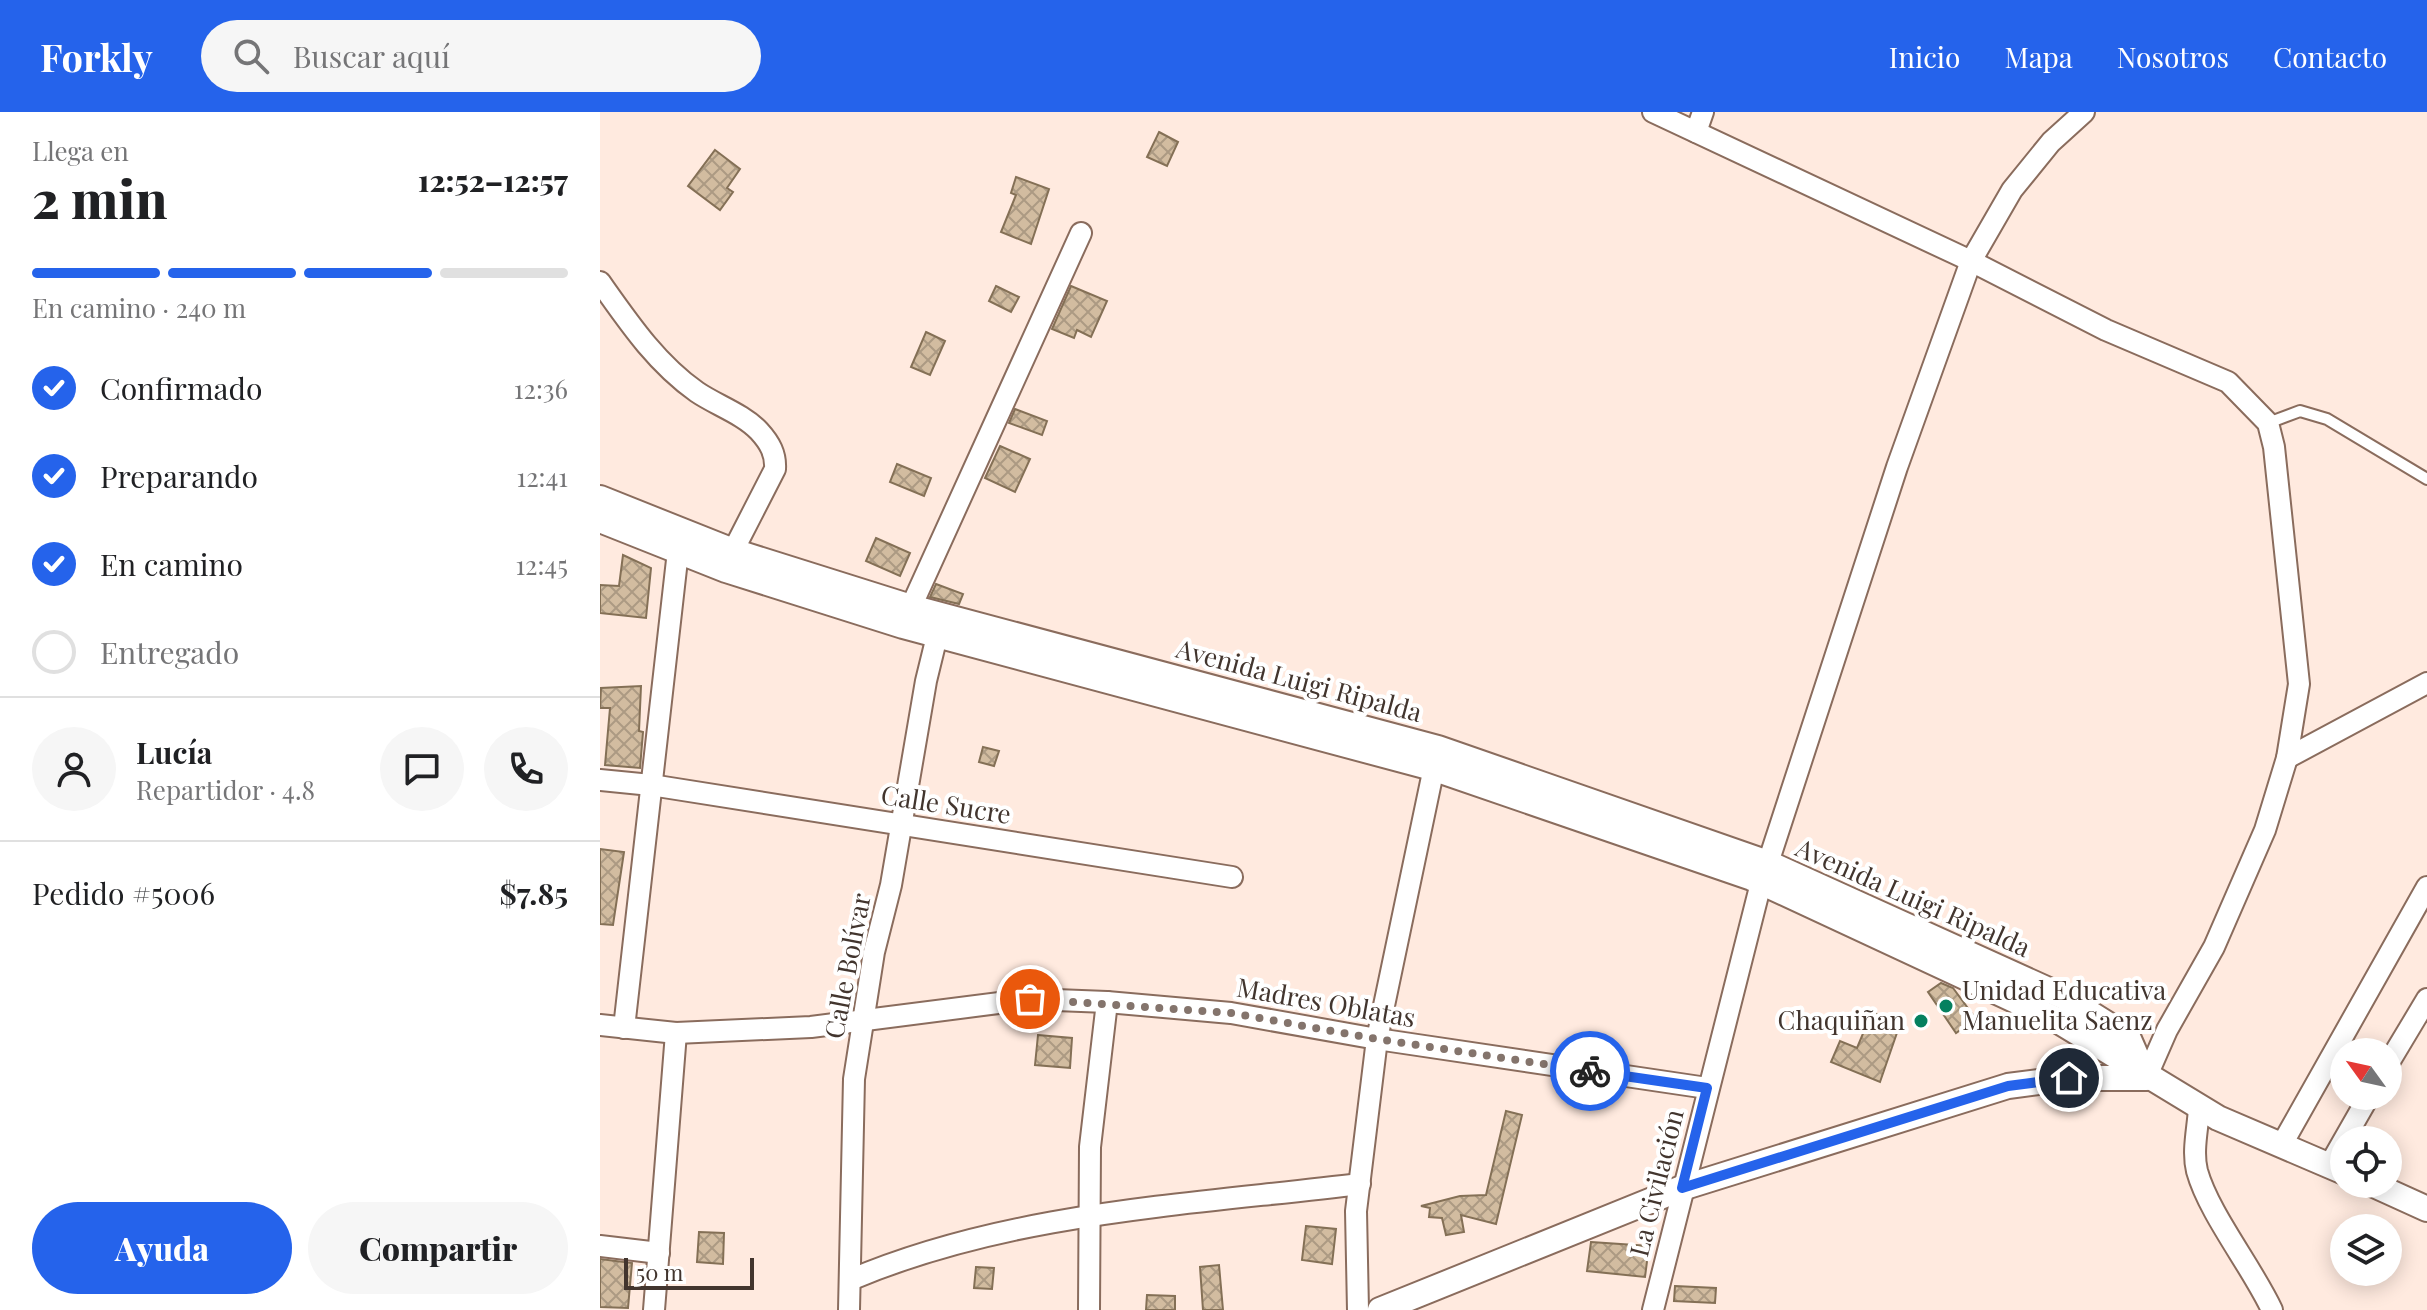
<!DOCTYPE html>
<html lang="es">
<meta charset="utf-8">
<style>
:root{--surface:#fff;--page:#f6f6f6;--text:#202124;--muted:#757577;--line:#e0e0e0;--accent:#2563eb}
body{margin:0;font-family:"Playfair Display",serif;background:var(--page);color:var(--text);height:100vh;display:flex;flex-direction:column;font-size:30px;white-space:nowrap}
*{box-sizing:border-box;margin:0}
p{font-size:26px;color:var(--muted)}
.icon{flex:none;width:44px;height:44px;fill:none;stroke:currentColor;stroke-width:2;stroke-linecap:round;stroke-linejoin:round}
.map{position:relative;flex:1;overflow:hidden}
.details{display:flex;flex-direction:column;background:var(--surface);width:600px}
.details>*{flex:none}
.needle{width:52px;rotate:303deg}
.tools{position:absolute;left:1730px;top:926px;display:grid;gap:16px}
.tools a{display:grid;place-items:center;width:72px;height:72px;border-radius:50%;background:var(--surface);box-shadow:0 4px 20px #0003;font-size:40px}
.scale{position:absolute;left:24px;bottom:20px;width:130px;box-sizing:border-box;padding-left:8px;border:4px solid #42352e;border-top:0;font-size:22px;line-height:28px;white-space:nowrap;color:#42352e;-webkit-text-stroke:6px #fff;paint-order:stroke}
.pin{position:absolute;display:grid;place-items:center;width:68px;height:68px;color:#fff;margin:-34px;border:4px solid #fff;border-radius:50%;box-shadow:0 2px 8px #0007}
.courier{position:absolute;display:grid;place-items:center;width:80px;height:80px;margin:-40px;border:6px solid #2563eb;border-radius:50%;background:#fff;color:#222;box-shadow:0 2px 10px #0007}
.head em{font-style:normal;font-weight:800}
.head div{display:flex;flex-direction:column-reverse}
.head{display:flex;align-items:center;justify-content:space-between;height:136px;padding:0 32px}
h1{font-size:52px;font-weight:800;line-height:60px}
.bar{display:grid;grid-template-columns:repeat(4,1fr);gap:12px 8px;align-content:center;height:96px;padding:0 32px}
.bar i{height:10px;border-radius:6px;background:var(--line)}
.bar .on{background:var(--accent)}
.bar p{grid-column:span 4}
.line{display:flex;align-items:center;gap:20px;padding:0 32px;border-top:2px solid var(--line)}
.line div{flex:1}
.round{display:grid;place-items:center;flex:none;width:84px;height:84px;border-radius:42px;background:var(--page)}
ol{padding:0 32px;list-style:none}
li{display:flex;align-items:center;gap:24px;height:88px}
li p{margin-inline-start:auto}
li .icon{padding:8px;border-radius:50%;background:var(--accent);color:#fff;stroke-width:4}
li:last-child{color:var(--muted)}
li i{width:44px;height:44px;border:4px solid var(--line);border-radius:50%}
.button{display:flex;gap:16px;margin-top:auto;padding:16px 32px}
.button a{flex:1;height:92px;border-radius:48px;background:var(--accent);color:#fff;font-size:32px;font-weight:800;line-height:92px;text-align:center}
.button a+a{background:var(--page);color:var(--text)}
header{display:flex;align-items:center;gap:48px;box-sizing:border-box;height:112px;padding:0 40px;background:var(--accent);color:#fff}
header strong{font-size:38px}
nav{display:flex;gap:44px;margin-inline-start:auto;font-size:28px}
.search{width:560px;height:72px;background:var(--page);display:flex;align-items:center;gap:20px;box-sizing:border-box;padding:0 28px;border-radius:44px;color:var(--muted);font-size:30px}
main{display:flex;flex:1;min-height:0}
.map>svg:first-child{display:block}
.building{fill:url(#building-cross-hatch);stroke:#847056;stroke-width:2}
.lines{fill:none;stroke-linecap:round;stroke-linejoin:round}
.service-casing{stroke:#8a6c5d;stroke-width:14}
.minor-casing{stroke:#8a6c5d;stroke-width:24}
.tertiary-casing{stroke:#8a6c5d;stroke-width:28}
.service{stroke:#fff;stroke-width:10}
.minor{stroke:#fff;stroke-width:20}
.tertiary{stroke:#fff;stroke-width:24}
.done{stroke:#84746c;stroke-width:8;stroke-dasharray:0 14.4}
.route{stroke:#2563eb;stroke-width:10}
.poi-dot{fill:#05805f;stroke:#fff;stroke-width:3}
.labels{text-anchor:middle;stroke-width:8;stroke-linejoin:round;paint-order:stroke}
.street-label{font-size:26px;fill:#42352e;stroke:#fff}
.poi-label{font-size:26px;fill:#42352e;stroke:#fff;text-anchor:start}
</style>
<header>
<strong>Forkly</strong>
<div class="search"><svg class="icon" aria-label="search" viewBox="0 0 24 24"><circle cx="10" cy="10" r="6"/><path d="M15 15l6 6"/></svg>Buscar aquí</div>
<nav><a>Inicio</a><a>Mapa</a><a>Nosotros</a><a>Contacto</a></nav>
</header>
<main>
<section class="details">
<div class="head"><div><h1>2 min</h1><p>Llega en</p></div><em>12:52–12:57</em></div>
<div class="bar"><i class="on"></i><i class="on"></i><i class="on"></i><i></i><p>En camino · 240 m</p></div>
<ol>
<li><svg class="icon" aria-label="check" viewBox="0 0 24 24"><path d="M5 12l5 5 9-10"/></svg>Confirmado<p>12:36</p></li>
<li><svg class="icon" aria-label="check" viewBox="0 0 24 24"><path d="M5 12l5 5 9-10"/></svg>Preparando<p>12:41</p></li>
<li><svg class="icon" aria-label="check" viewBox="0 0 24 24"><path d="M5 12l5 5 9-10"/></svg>En camino<p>12:45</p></li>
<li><i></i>Entregado</li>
</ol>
<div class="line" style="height:144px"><a class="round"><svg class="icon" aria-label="person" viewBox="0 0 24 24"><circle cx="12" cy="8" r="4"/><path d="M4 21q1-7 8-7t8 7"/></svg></a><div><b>Lucía</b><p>Repartidor · 4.8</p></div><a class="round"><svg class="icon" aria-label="chat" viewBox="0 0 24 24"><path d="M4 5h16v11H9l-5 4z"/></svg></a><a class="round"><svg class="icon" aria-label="phone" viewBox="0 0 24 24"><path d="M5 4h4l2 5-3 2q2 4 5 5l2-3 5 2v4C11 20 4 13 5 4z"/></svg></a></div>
<div class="line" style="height:104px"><div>Pedido #5006</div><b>$7.85</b></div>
<div class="button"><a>Ayuda</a><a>Compartir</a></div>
</section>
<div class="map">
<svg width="1827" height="1198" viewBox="0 0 1827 1198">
<defs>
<pattern id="building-cross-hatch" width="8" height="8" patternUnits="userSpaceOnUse" patternTransform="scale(2)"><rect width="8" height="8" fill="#d2bca0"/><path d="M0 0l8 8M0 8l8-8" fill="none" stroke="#ac9a83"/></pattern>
</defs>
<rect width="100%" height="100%" fill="#ffeadf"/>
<g class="building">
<path d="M 559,20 L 578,30 L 567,54 L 547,45 Z"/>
<path d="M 115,38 L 140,57 L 127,76 L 133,80 L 120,98 L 88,74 Z"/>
<path d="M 416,65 L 449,77 L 431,132 L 401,120 L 416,83 L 411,81 Z"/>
<path d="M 396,174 L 419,185 L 411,200 L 389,189 Z"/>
<path d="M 471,174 L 507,189 L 491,225 L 477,218 L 474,226 L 452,217 Z"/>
<path d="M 326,220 L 345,229 L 330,263 L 311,255 Z"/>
<path d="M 415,297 L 447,309 L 442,323 L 409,311 Z"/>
<path d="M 400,334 L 430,347 L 415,380 L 385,366 Z"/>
<path d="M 297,352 L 331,366 L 324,384 L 290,370 Z"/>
<path d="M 276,426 L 310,441 L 300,464 L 266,449 Z"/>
<path d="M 23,443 L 51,456 L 46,506 L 0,501 L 0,473 L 19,474 Z"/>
<path d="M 336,472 L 363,482 L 359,492 L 330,485 Z"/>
<path d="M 41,574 L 39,619 L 43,620 L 40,656 L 5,653 L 10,596 L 0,596 L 1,576 Z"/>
<path d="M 383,635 L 399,639 L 394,654 L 379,650 Z"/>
<path d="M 0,737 L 24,740 L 13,813 L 0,812 Z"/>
<path d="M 1341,871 L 1353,876 L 1376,907 L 1356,921 L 1328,880 Z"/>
<path d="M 1272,900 L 1300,912 L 1280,970 L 1231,950 L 1240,929 L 1257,936 Z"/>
<path d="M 438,923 L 472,926 L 470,956 L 435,953 Z"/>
<path d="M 906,999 L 922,1003 L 896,1112 L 861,1103 L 864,1120 L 846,1123 L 842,1106 L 829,1105 L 830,1096 L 821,1094 L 860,1084 L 886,1083 Z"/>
<path d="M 706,1114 L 736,1117 L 732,1152 L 702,1148 Z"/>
<path d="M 99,1120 L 124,1121 L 123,1152 L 97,1150 Z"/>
<path d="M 991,1130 L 1049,1134 L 1045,1165 L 987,1159 Z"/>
<path d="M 0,1147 L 32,1151 L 28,1196 L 0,1195 Z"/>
<path d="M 619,1153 L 623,1198 L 603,1198 L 600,1155 Z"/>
<path d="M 376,1155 L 394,1156 L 392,1177 L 374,1176 Z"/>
<path d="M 1075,1174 L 1116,1176 L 1115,1191 L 1074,1189 Z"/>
<path d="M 547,1183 L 575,1184 L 575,1198 L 546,1198 Z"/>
</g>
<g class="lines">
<g class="service-casing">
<path id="service" d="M 1668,311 L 1700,299 L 1727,307 L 1827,367"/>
</g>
<g class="minor-casing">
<g id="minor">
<path d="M 1053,0 L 1371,149 L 1506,218 L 1628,270 L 1668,311 L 1674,335 L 1699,572 L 1687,646 L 1665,718 L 1614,835 L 1567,918 L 1546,966"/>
<path d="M 1096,20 L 1103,0"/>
<path d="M 0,170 C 29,211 56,251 97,280 C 116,293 143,302 159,319 C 170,331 176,342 175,357 L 133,439"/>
<path d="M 306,506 L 481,121"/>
<path d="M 1687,646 L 1827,571"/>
<path d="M 0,668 L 51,673 L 632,765"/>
<path d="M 1168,751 L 1297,355 L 1371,149 L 1412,78 L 1451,30 L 1484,0"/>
<path d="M 0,913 L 76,921 L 211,915 L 430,887 L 507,890 L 631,901 L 777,927 L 1107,976"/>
<path d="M 24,916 L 78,439 L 83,428"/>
<path d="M 1788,952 L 1827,887"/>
<path d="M 1599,996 C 1598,1016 1592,1039 1597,1059 C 1609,1102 1652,1155 1672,1198"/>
<path d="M 1681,1034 L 1827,775"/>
<path d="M 1729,1054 L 1769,984"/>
<path d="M 0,1134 L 59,1141"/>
<path d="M 250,1168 C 410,1100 588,1093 760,1072"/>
<path d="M 54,1198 L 76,921"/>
<path d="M 249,1198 L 254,967 L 274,840 L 291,773 L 326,569 L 337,524"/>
<path d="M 489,1198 L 490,1035 L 507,890"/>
<path d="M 758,1198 L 756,1099 L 777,927 L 837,641"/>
<path d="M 1053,1198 L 1161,771"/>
</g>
</g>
<g class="tertiary-casing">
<g id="tertiary">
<path d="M 0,386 L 133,439 L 311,495 L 838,636 L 1168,751 L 1464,885 L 1528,925 L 1546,966"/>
<path d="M 0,408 L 126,458 L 303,514 L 832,656 L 1152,766 L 1455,907 L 1618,1006 L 1744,1060"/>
<path d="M 1772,1072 L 1827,1097"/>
<path d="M 780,1198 L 1082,1076 L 1408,974 L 1469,966 L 1544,966"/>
</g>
</g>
<use href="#service" class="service"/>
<use href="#minor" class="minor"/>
<use href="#tertiary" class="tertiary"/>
</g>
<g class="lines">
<path class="done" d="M 430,887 L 631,901 L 777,927 L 990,959"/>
<path class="route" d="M 990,959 L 1107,976 L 1082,1076 L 1408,974 L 1469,966"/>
</g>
<g class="poi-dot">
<circle cx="1346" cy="894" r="8"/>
<circle cx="1321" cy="909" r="8"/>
</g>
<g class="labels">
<g class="street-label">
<text transform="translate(699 569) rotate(15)" y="9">Avenida Luigi Ripalda</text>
<text transform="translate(346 693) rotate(9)" y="9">Calle Sucre</text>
<text transform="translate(1313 786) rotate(24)" y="9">Avenida Luigi Ripalda</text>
<text transform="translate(248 854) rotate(-79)" y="9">Calle Bolívar</text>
<text transform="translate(726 891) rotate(10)" y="9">Madres Oblatas</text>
<text transform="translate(1057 1071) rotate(-76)" y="9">La Civilación</text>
</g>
<g class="poi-label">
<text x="1362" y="888">Unidad Educativa<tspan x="1362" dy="30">Manuelita Saenz</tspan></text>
<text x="1305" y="918" text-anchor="end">Chaquiñan</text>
</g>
</g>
</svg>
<div class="tools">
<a><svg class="needle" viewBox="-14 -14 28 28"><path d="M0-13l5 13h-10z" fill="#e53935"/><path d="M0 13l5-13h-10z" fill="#757577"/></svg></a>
<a><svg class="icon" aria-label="locate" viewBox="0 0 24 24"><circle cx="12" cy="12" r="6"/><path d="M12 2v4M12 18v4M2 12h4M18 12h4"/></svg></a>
<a><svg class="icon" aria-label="layers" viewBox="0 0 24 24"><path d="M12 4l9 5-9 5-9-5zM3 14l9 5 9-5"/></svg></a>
</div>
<div class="scale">50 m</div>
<div class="pin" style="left:430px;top:887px;background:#ea580c"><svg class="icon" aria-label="bag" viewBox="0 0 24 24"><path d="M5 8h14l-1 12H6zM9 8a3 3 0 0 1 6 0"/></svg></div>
<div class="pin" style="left:1469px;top:966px;background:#1f2937"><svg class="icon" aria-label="home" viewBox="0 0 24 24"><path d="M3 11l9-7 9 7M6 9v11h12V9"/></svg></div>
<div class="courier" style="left:990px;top:959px"><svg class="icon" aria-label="bike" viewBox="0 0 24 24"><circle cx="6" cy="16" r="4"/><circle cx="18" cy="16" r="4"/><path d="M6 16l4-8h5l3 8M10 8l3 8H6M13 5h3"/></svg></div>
</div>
</main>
